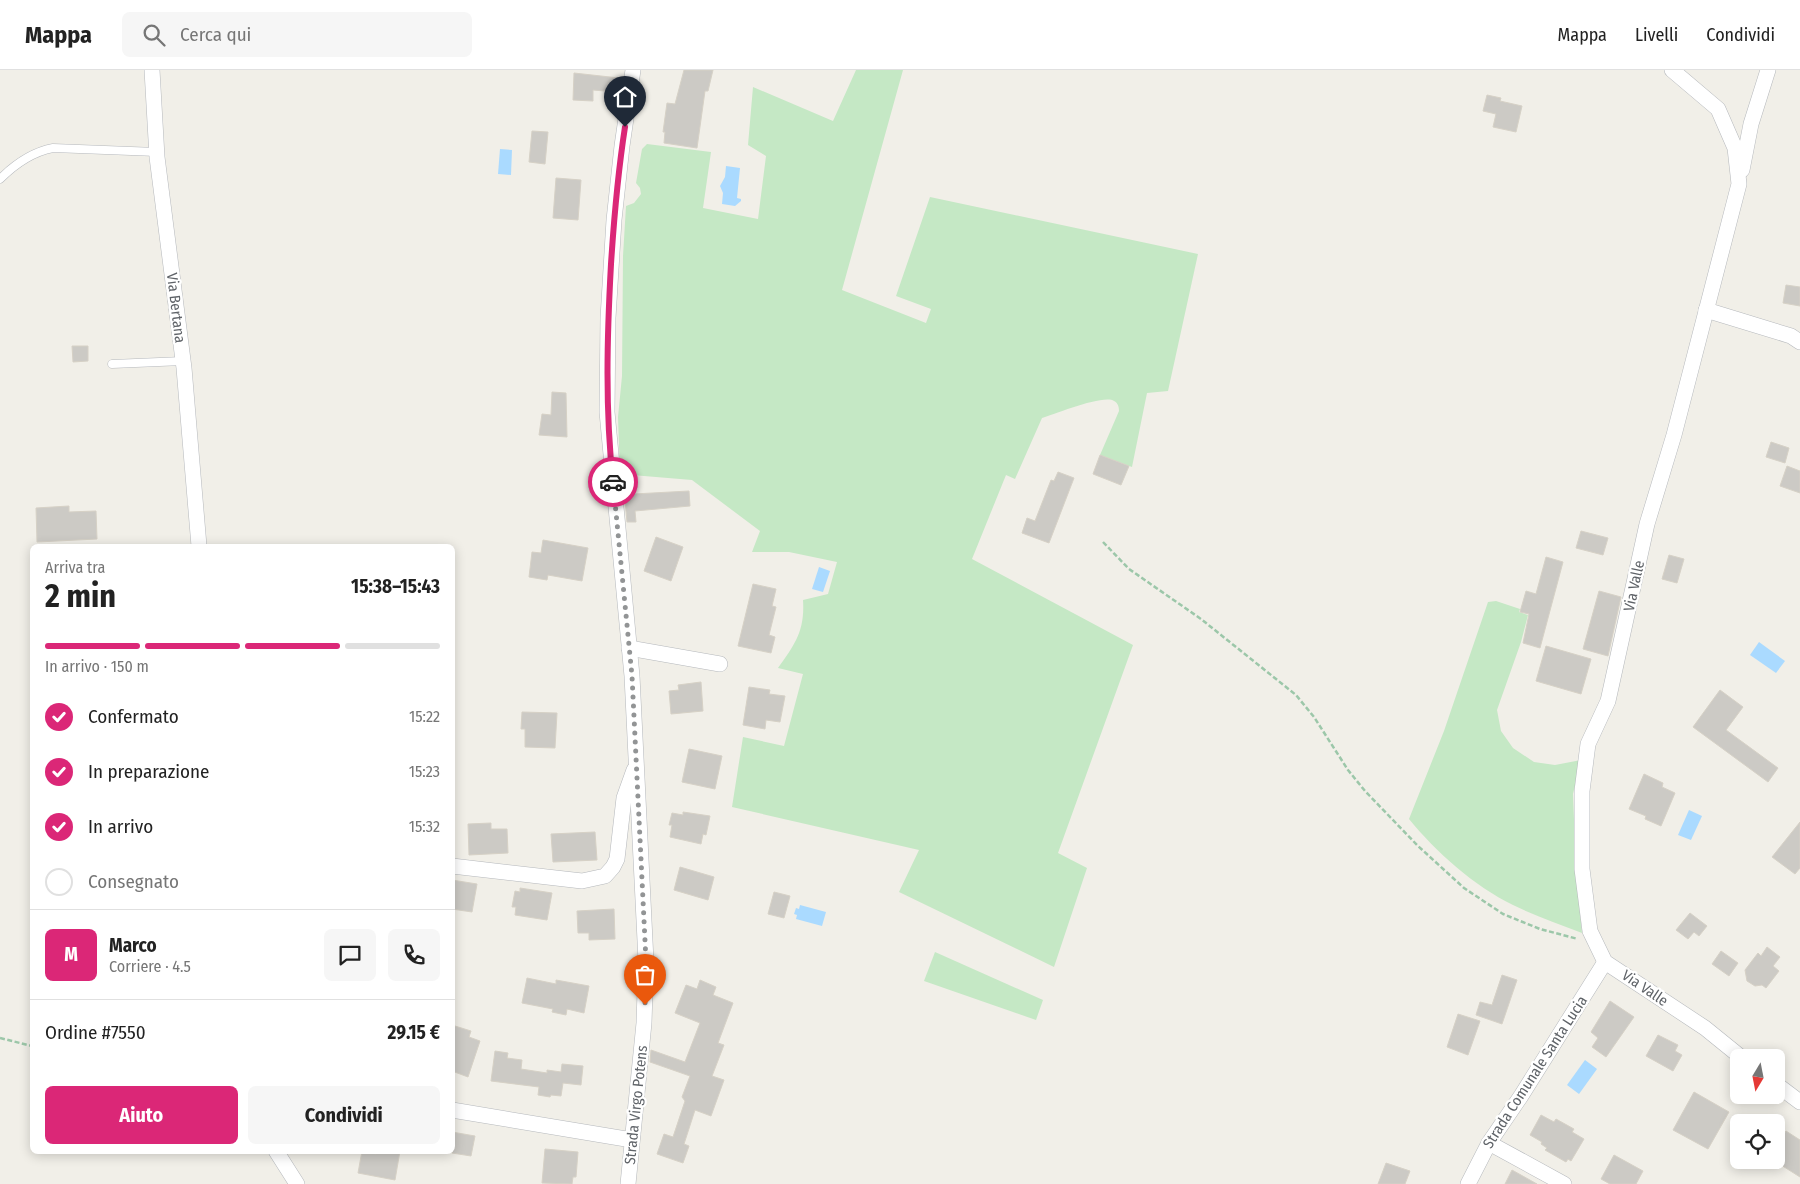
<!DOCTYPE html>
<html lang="it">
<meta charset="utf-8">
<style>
:root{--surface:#fff;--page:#f6f6f6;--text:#222;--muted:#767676;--line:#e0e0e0;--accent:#db2777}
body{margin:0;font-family:"Fira Sans Condensed",sans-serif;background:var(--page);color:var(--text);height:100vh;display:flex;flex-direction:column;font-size:19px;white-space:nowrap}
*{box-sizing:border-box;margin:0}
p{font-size:16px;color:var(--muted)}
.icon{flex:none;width:28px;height:28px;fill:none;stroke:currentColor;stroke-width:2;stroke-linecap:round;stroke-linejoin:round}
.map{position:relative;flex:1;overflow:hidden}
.sheet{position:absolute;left:30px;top:474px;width:425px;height:610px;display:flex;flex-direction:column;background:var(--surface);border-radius:8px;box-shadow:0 2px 12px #0003}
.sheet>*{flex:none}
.needle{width:32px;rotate:190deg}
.controls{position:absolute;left:1730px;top:979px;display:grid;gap:10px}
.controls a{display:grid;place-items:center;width:55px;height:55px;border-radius:8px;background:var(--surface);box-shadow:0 2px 12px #0003;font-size:25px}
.pin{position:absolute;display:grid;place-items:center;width:42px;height:42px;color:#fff;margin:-51px -21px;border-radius:50% 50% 50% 0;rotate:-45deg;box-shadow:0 0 5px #0007}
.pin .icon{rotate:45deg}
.courier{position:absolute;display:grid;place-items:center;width:50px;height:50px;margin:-25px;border:4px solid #db2777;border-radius:50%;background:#fff;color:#222;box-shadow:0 1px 6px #0007}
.summary em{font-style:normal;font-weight:700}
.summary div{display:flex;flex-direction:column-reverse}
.summary{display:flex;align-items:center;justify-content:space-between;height:85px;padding:0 15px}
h1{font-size:32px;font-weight:700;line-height:38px}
.bar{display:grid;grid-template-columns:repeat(4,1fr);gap:8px 5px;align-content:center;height:60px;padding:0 15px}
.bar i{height:6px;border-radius:4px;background:var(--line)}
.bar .active{background:var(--accent)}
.bar p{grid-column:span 4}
.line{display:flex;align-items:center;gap:12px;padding:0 15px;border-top:1px solid var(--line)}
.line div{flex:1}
.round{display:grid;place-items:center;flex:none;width:52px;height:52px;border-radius:8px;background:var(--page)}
ol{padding:0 15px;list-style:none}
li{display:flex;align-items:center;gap:15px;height:55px}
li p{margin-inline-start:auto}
li .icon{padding:5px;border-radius:50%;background:var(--accent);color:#fff;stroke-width:4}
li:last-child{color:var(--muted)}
li i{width:28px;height:28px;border:2px solid var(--line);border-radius:50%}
.action{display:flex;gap:10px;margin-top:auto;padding:10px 15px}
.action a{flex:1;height:58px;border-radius:8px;background:var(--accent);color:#fff;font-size:20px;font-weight:700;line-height:58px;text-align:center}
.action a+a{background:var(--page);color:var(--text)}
header{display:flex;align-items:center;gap:30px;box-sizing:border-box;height:70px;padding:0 25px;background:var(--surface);border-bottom:1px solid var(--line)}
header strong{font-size:24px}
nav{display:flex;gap:28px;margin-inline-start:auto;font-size:18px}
.search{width:350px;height:45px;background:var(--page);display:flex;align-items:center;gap:12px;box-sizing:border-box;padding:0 18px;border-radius:8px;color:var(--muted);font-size:19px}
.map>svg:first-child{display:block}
.green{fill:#c5e8c5}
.water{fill:#aadaff}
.building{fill:#cccac5;stroke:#d6d1c6}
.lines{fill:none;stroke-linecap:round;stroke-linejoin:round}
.service-casing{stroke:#b5b8bc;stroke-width:9}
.minor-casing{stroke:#b5b8bc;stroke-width:16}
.path{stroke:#9cc7a9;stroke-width:2.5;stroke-dasharray:5 2.5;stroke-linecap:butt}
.service{stroke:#fff;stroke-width:8}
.minor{stroke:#fff;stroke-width:15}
.done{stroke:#929495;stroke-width:5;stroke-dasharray:0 9}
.route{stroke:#db2777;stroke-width:6}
.labels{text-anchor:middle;stroke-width:4.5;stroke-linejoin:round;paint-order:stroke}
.street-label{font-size:15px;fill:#5f6368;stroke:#fff}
</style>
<header>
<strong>Mappa</strong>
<div class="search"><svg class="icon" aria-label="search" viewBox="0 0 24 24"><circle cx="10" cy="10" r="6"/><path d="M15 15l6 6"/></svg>Cerca qui</div>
<nav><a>Mappa</a><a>Livelli</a><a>Condividi</a></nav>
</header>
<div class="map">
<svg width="1800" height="1114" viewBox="0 0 1800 1114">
<rect width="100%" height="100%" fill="#f1efe8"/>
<g class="green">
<path d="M 856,0 L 903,0 L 842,220 L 926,253 L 931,239 L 896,226 L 930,127 L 1198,184 L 1168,321 L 1147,323 L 1132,397 L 1100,385 L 1119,341 C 1119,337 1118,333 1114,331 C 1104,324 1055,344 1042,348 L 1015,409 L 1006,405 L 972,489 L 1133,575 L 1058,783 L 1087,798 L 1054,897 L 899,822 L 919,780 L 732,737 L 743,667 L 784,676 L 803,604 L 778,598 C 795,574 805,561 803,530 L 828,524 L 837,492 L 789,482 L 752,482 L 760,461 L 692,410 L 620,404 L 618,347 L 622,306 L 623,186 L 626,136 L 634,133 L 641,124 L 640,118 L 636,113 L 642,79 L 647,74 L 711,82 L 703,138 L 758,149 L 766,86 L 748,75 L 753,17 L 833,51 Z"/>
<path d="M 1496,531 L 1520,539 L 1519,542 L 1528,545 L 1521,572 L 1497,640 L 1501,661 L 1513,678 L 1534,692 L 1555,695 L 1581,690 L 1573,724 L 1576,800 L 1582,863 C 1559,854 1535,846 1513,835 C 1474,816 1436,782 1409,749 L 1444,661 L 1488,532 Z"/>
<path d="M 935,882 L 1043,930 L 1036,950 L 924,911 Z"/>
</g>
<g class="water">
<path d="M 500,79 L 512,80 L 511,105 L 498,104 Z"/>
<path d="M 726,96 L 740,98 L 737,128 L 741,129 L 741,131 L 735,136 L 722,134 L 723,123 L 720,116 L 725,107 Z"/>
<path d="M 819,497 L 830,501 L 823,522 L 812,519 Z"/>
<path d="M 1759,572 L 1785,591 L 1776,603 L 1750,585 Z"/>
<path d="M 1689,740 L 1702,746 L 1691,770 L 1678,765 Z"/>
<path d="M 800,835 L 826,842 L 822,856 L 796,849 L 797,845 L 794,844 L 796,838 L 799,839 Z"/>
<path d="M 1585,990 L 1597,999 L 1579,1024 L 1567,1015 Z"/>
</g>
<g class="building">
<path d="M 684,0 L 713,0 L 708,21 L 705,21 L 697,78 L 664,73 L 665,62 L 663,62 L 667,33 L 675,34 Z"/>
<path d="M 574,3 L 619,8 L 617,22 L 593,20 L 593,31 L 573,30 Z"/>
<path d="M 1487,25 L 1501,28 L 1500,31 L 1522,36 L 1516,62 L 1493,57 L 1496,44 L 1483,41 Z"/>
<path d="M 532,61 L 548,62 L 545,94 L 529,92 Z"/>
<path d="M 556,108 L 581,110 L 578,150 L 553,148 Z"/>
<path d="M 1786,215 L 1800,217 L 1800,236 L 1783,233 Z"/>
<path d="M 72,276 L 88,276 L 88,291 L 73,292 Z"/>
<path d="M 552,322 L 566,323 L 567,367 L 539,365 L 542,344 L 551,345 Z"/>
<path d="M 1771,372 L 1789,378 L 1785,393 L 1766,387 Z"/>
<path d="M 1100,385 L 1129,396 L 1121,415 L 1093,404 Z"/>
<path d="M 1787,396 L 1800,401 L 1800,423 L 1780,416 Z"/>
<path d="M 1058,402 L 1074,408 L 1049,473 L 1022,463 L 1027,448 L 1035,451 L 1051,410 L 1054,411 Z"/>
<path d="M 634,419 L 634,424 L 689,421 L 690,436 L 635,441 L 636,452 L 627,452 L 624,420 Z"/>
<path d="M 69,436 L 69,442 L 96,441 L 97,469 L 37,472 L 36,438 Z"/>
<path d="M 1581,461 L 1608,468 L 1603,485 L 1576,478 Z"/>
<path d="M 656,467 L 683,477 L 671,511 L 644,501 Z"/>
<path d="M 543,470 L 588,478 L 582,511 L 548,505 L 547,510 L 529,507 L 532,482 L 541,483 Z"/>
<path d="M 1669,485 L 1684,489 L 1677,513 L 1662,509 Z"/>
<path d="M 1546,487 L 1563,492 L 1540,578 L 1523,573 L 1529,544 L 1520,542 L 1526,521 L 1536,524 Z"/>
<path d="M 753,514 L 776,519 L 772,536 L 776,537 L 769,565 L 775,567 L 771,583 L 738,576 Z"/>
<path d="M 1599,521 L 1621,527 L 1608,586 L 1583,579 Z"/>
<path d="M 1546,576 L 1591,589 L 1581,624 L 1536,611 Z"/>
<path d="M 701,612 L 703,641 L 671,644 L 669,621 L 679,620 L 678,615 Z"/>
<path d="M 749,617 L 770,620 L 769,624 L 785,626 L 780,652 L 766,650 L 765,659 L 743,655 Z"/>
<path d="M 1720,620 L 1743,637 L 1726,660 L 1778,698 L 1768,712 L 1693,657 Z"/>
<path d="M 522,642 L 557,643 L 555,678 L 525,677 L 525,659 L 521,659 Z"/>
<path d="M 689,679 L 722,686 L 715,719 L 682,712 Z"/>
<path d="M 1644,704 L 1663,713 L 1662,717 L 1675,723 L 1661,756 L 1645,749 L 1646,746 L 1629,739 Z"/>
<path d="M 683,742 L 710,746 L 706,765 L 703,764 L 701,774 L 670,767 L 672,755 L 669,755 L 672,743 L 683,745 Z"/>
<path d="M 1800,752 L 1800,798 L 1795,804 L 1772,787 Z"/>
<path d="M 491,753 L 491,759 L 507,759 L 508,783 L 469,785 L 468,754 Z"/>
<path d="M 595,762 L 597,790 L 553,792 L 551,764 Z"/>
<path d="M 680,797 L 714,807 L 708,830 L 674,820 Z"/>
<path d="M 452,810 L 477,814 L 472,842 L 452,839 Z"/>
<path d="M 520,818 L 552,823 L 547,850 L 515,845 L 516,837 L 512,837 L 515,821 L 520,822 Z"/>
<path d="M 774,822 L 790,826 L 784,848 L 768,844 Z"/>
<path d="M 614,839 L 615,869 L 589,870 L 589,863 L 578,863 L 577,841 Z"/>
<path d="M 1690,843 L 1707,856 L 1699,866 L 1694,862 L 1688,869 L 1676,860 Z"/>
<path d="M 1767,877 L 1780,887 L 1773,896 L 1779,901 L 1766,918 L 1762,915 L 1755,916 L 1747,911 L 1745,900 L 1758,883 L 1761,886 Z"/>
<path d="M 1721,881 L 1738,893 L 1729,906 L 1712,894 Z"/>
<path d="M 1502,905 L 1517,910 L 1502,954 L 1476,945 L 1480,932 L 1492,935 Z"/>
<path d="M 527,908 L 556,914 L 556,910 L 589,916 L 584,943 L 567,939 L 566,945 L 552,942 L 553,939 L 522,933 Z"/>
<path d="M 700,910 L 716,917 L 713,925 L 733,933 L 718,973 L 724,975 L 712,1006 L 724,1010 L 711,1046 L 695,1040 L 684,1074 L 689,1076 L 683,1093 L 657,1084 L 664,1064 L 673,1067 L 685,1031 L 682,1027 L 690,1006 L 650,992 L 651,980 L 685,992 L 700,953 L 675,943 L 686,915 L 697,919 Z"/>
<path d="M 1610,931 L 1634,947 L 1606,987 L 1592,977 L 1598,968 L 1591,962 Z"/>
<path d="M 1458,944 L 1480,951 L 1468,985 L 1447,977 Z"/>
<path d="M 455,956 L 471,961 L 469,967 L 480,971 L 468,1007 L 452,1001 L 452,962 Z"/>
<path d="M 1658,965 L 1678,975 L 1675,981 L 1682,985 L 1673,1001 L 1646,986 Z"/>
<path d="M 495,981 L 508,983 L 507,988 L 522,990 L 521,999 L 547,1003 L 547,1000 L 561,1002 L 562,994 L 583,996 L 581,1015 L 563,1013 L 561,1026 L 551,1025 L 550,1027 L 538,1025 L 539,1017 L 491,1011 Z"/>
<path d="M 1694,1022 L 1729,1042 L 1708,1079 L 1673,1060 Z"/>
<path d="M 1541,1045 L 1554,1052 L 1556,1049 L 1574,1059 L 1572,1062 L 1584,1069 L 1571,1091 L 1568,1089 L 1566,1092 L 1545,1080 L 1547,1078 L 1541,1074 L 1542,1072 L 1530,1065 Z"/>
<path d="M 1786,1061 L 1800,1070 L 1800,1107 L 1781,1095 L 1783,1092 L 1776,1088 L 1776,1076 Z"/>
<path d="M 452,1062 L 475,1066 L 471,1086 L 452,1083 Z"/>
<path d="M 545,1079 L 578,1082 L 576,1107 L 573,1107 L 572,1114 L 542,1113 Z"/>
<path d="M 362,1081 L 376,1084 L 376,1081 L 400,1081 L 395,1110 L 358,1103 Z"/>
<path d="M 1614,1085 L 1643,1101 L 1636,1114 L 1610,1114 L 1601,1109 Z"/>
<path d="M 1386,1093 L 1410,1101 L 1405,1114 L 1378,1114 Z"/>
<path d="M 1512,1100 L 1537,1114 L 1505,1114 Z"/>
</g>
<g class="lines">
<g class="service-casing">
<g id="service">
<path d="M 0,109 C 15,94 32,82 53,78 L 157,82"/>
<path d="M 112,294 L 183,291"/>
</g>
</g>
<g class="minor-casing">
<g id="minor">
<path d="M 152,0 L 157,87 L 184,298 L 199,476"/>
<path d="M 1672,0 L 1718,39 L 1735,78 L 1739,114 L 1674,365 L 1647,454 L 1608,631 L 1588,674 L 1582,721 L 1582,799 L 1590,861 L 1605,892 L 1705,958 L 1742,988"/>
<path d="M 1742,100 L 1751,54 L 1768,0"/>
<path d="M 1706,240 L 1791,266 L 1800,272"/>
<path d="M 629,578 L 720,594"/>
<path d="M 452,796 L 582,811 L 605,806 L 613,797 L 617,789 L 624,728 L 634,700"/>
<path d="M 1776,1014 L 1800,1032"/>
<path d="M 452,1040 L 632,1070"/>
<path d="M 1489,1073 L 1564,1114"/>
<path d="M 276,1081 L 297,1114"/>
<path d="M 628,1114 L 644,953 L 646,891 L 632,606 L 607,342 L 608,248 L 614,150 L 622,76 L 633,0"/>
<path d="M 1468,1114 L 1489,1073 L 1521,1026 L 1605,892"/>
</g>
</g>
<g class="path">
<path d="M 1103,472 L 1129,499 L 1201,549 L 1296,625 L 1314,647 L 1348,700 L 1365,721 L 1418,776 L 1464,818 L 1503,844 L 1540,859 L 1578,869"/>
<path d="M 0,968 L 32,976"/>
</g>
<use href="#service" class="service"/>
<use href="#minor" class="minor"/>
</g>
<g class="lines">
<path class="done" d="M 613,412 L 632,606 L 646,891 L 645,935"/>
<path class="route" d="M 613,412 C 605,339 607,267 611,194 C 614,148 618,102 625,57"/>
</g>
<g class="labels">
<g class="street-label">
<text transform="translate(176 238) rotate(83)" y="5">Via Bertana</text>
<text transform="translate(1634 516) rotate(-78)" y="5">Via Valle</text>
<text transform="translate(1645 918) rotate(34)" y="5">Via Valle</text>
<text transform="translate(1535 1002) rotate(-57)" y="5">Strada Comunale Santa Lucia</text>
<text transform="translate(636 1035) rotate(-84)" y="5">Strada Virgo Potens</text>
</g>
</g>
</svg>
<div class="controls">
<a><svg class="needle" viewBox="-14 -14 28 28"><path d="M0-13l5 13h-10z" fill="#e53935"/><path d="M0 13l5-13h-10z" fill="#767676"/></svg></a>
<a><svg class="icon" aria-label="locate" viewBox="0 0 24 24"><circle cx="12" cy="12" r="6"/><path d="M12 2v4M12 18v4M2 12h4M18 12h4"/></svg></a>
</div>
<div class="pin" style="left:645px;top:935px;background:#ea580c"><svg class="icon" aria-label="bag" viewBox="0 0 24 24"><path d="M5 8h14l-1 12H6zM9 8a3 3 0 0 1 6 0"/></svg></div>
<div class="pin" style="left:625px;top:57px;background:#1f2937"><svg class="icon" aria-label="home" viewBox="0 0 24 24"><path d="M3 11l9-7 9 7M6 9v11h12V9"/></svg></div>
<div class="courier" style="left:613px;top:412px"><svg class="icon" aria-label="car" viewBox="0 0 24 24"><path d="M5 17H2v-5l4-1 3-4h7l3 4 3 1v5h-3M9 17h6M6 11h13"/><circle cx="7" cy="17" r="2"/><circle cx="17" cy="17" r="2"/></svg></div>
<section class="sheet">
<div class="summary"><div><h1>2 min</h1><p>Arriva tra</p></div><em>15:38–15:43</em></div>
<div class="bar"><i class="active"></i><i class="active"></i><i class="active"></i><i></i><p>In arrivo · 150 m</p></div>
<ol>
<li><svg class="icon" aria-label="check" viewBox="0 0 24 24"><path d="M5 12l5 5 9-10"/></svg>Confermato<p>15:22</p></li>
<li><svg class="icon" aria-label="check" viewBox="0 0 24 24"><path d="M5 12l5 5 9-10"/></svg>In preparazione<p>15:23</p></li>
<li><svg class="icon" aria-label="check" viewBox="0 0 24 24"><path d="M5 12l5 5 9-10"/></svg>In arrivo<p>15:32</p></li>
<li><i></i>Consegnato</li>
</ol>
<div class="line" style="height:90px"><b class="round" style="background:var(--accent);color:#fff">M</b><div><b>Marco</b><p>Corriere · 4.5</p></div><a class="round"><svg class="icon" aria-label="chat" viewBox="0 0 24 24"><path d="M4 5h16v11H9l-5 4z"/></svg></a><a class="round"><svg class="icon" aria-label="phone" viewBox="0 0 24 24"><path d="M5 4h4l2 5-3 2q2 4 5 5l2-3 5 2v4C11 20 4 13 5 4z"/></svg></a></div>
<div class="line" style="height:65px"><div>Ordine #7550</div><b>29.15 €</b></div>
<div class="action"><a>Aiuto</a><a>Condividi</a></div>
</section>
</div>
